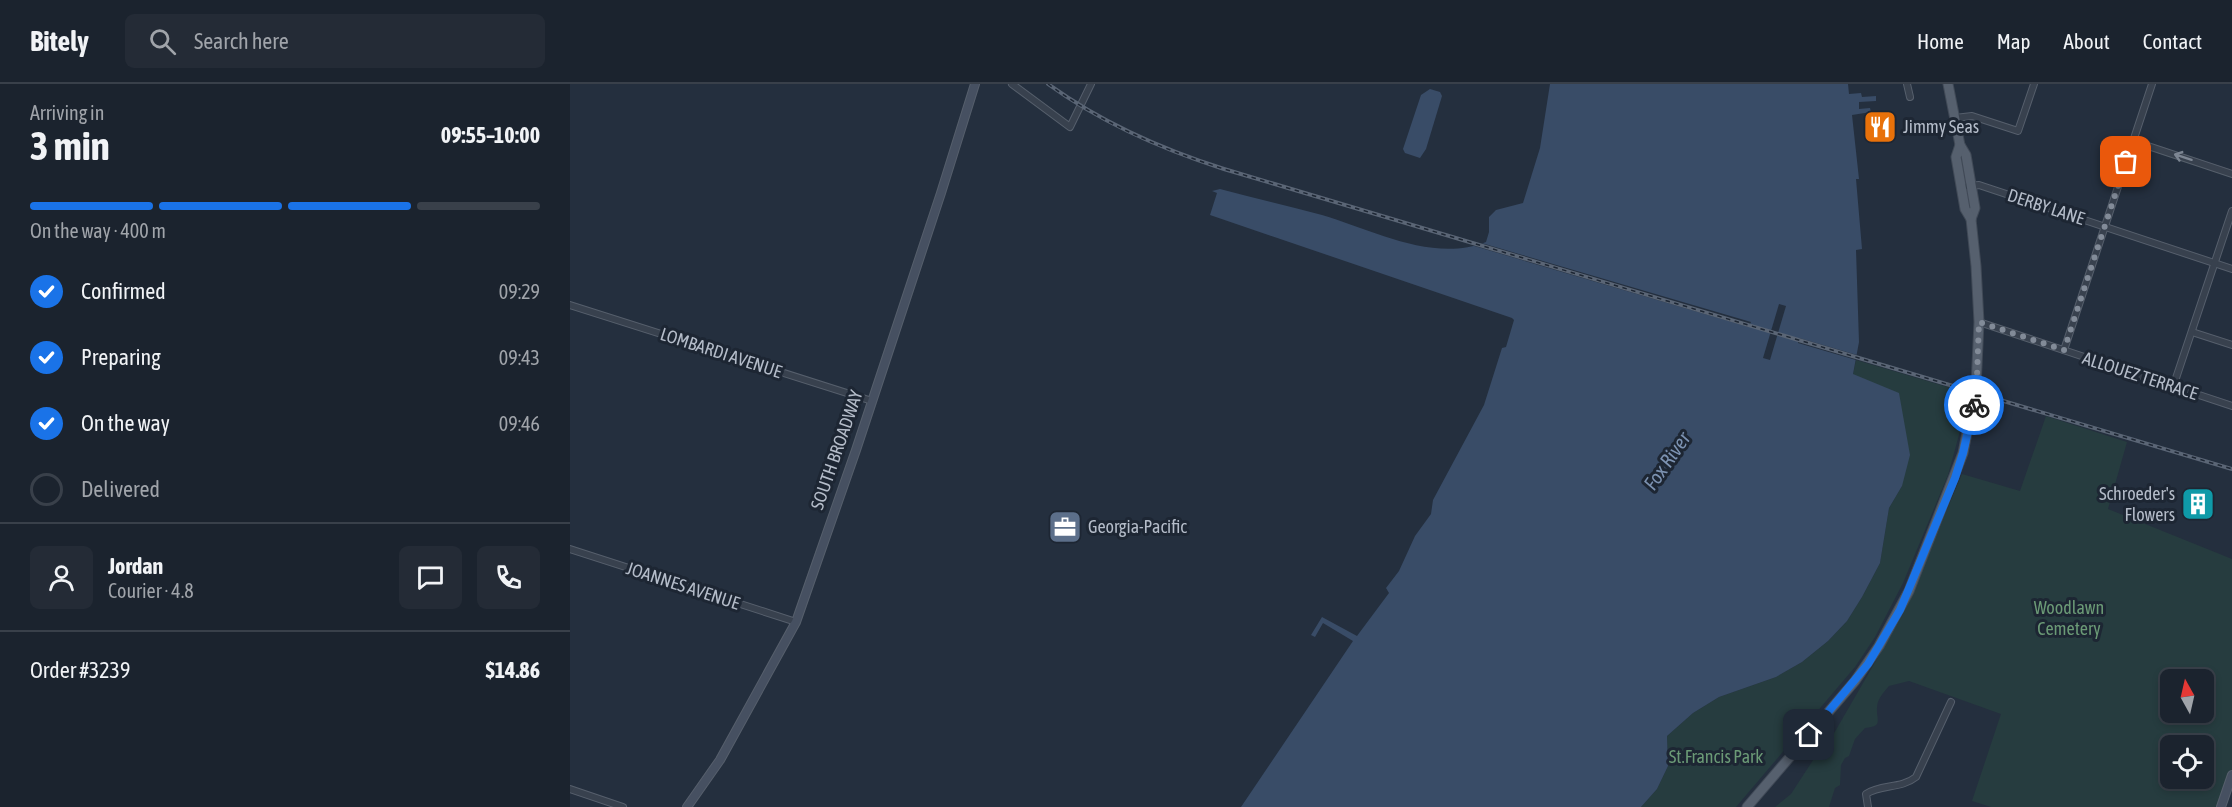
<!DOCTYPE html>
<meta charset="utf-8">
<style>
:root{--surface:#1b232e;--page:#242b36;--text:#f1f3f6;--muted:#a0a4aa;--line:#39404a;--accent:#1a73e8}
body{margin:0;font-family:"Asap Condensed",sans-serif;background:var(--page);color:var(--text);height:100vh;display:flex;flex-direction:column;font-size:22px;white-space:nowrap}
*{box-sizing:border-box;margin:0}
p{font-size:20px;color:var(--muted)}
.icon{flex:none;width:33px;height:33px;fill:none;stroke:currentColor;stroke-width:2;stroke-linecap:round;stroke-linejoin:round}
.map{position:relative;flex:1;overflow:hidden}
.drawer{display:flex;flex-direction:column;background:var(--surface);width:570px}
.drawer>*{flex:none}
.needle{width:39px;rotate:352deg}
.tools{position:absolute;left:1590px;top:585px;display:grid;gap:12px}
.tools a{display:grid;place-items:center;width:54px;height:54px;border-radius:9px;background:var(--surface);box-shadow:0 3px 9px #0003,0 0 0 2px var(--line);font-size:30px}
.pin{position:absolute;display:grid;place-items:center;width:51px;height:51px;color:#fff;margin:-26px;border-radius:12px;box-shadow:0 3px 9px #0006}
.courier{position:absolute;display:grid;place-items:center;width:60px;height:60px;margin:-30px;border:4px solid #1a73e8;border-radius:50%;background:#fff;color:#222;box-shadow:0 2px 8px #0007}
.headline em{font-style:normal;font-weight:700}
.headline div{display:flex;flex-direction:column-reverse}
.headline{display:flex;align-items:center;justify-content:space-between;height:102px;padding:0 30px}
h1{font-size:39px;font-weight:700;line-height:45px}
.bar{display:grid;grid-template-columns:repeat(4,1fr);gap:9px 6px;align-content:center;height:72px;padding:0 30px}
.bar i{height:8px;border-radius:4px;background:var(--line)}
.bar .current{background:var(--accent)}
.bar p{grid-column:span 4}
.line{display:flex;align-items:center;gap:15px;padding:0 30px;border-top:2px solid var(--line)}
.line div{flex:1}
.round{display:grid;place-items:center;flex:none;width:63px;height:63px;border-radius:9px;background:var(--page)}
ol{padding:0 30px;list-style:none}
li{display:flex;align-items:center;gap:18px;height:66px}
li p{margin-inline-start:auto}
li .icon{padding:6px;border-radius:50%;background:var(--accent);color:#fff;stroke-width:4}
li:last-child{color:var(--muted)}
li i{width:33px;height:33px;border:3px solid var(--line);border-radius:50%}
header{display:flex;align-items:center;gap:36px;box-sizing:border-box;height:84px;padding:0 30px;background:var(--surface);border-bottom:2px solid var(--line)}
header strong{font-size:28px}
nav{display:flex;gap:33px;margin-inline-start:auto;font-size:21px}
.search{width:420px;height:54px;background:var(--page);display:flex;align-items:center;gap:15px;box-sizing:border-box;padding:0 21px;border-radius:9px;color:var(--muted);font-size:22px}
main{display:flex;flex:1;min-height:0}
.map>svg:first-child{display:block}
.green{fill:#263c3f;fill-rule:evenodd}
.water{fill:#394c67}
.pier{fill:#242f3e}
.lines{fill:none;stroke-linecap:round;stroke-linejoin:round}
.street-casing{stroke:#565f6c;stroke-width:8}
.secondary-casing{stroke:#565f6c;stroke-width:10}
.primary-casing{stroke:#414a57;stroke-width:11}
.street{stroke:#38414e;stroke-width:6}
.secondary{stroke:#465061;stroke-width:8}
.primary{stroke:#56606e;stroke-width:9}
.rail-casing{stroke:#5a6575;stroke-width:4}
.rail{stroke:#1d2633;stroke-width:1.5;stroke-dasharray:4.5;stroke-linecap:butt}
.oneway{stroke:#7c8592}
.done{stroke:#828b98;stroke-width:6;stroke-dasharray:0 10.8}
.route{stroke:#1a73e8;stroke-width:8}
.labels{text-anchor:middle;stroke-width:6;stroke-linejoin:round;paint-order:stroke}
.poi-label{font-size:18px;fill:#b4bcc9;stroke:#1d2633;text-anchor:start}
.street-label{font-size:18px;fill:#b4bcc9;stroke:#1d2633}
.park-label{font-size:18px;fill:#6b9a76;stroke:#1d2633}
.water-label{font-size:20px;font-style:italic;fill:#7c92b1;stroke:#1d2633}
</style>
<header>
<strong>Bitely</strong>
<div class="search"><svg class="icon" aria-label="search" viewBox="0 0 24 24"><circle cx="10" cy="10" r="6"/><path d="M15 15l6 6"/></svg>Search here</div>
<nav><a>Home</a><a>Map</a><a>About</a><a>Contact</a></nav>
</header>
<main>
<section class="drawer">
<div class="headline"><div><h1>3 min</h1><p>Arriving in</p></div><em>09:55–10:00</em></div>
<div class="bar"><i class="current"></i><i class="current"></i><i class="current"></i><i></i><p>On the way · 400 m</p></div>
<ol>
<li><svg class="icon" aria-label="check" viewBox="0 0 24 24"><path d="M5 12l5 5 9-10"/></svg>Confirmed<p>09:29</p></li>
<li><svg class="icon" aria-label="check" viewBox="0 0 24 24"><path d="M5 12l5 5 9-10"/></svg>Preparing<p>09:43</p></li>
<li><svg class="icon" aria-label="check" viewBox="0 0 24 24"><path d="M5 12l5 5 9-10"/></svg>On the way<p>09:46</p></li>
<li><i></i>Delivered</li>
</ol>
<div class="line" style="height:108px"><a class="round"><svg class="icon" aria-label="person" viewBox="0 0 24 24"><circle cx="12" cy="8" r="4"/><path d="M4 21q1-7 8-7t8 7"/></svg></a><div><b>Jordan</b><p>Courier · 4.8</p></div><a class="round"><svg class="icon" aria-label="chat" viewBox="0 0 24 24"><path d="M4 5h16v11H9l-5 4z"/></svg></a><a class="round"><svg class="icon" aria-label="phone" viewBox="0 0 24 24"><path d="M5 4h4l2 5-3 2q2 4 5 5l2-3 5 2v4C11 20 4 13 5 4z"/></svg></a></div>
<div class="line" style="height:78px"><div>Order #3239</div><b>$14.86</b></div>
</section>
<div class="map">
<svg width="1662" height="723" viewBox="0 0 1662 723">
<rect width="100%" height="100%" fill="#242f3e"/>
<g class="green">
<path d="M 1286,276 L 1398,309 L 1392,340 L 1378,391 L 1333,499 L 1305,553 L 1285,583 L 1166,723 L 1071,723 L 1087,705 L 1098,682 L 1097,652 L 1123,629 L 1149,613 L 1206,593 L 1232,578 L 1258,557 L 1277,537 L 1292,513 L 1310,479 L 1319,424 L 1332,402 L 1283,290 Z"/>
<path d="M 1476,332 L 1557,358 L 1538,425 L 1662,475 L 1662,701 L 1655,723 L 1421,723 L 1402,717 L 1431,630 L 1339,597 L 1319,602 C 1314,608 1307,615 1307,624 C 1306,635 1314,643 1295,644 L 1285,655 L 1279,672 L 1275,674 L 1271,681 L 1270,701 L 1265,704 L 1259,723 L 1205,723 L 1221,710 L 1258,653 L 1263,651 L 1333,530 L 1392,390 L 1450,407 ZM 1600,596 L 1634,596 L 1634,628 L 1600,628 ZM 1600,662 L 1634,662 L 1634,694 L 1600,694 Z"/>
</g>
<g class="water">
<path d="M 980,0 L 1278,0 L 1279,10 L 1291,9 L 1292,13 L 1306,12 L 1306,17 L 1289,18 L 1289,25 L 1300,24 L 1301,28 L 1282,31 L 1289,95 L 1286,95 L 1292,165 L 1286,166 L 1289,258 L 1283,290 L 1329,309 L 1340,371 L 1332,402 L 1319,424 L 1310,479 L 1292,513 L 1277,537 L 1258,557 L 1232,578 L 1206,593 L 1149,613 L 1123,629 L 1097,652 L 1098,682 L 1087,705 L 1071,723 L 671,723 L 783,557 L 753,539 L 745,553 L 741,551 L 752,533 L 787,552 L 819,509 L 816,504 L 829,487 L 845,452 L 861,430 L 863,416 L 914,321 L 932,264 L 936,263 L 944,236 L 942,234 L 640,131 L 647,109 L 642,107 L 650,105 C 684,114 718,122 752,131 C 803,146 863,179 916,158 L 919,148 L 919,133 L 926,126 L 953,119 L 970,64 Z"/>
<path d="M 860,5 L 870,8 L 872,12 L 856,65 L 850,74 L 835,69 L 833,65 L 851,11 Z"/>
</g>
<g class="pier">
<path d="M 908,158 L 1181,238 L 1179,243 L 901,161 Z"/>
<path d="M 1209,220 L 1216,222 L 1200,276 L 1193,274 Z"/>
<path d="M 1229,254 L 1287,271 L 1286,276 L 1228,259 Z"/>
</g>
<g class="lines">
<g class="street-casing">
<g id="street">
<path d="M 442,0 L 500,43 L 521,0"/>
<path d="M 1337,0 L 1340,13"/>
<path d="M 1385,34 L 1402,32 L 1448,47 L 1464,0"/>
<path d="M 1563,57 L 1662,90"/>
<path d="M 1398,102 L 1409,101 L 1662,185"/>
<path d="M 0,221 L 302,317"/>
<path d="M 1409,238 L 1662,322"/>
<path d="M 1622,248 L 1662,261"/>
<path d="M 1494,266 L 1582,0"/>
<path d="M 1603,303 L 1662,127"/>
<path d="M 0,465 L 226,538"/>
<path d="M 0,705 L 53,723"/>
<path d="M 1298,723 L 1296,710 C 1311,700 1331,705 1346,693 L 1381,618"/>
</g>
</g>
<g class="secondary-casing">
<g id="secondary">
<path d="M 117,723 L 150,676 L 226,538 L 286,366 L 371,109 L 405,0"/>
<path d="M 1651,723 L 1662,691"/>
</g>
</g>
<g class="primary-casing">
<g id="primary">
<path d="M 1378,0 L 1390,61 L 1396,71 L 1405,124 L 1401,135"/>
<path d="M 1177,723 L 1285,597 L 1309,562 L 1339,507 L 1393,369 L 1406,303 L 1409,238 L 1406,182 L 1401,135 L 1395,125 L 1386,73 L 1390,61"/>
</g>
</g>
<use href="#street" class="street"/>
<use href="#secondary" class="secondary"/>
<use href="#primary" class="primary"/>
<g class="rail-casing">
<path id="rail" d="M 478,0 C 532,39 591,65 654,85 L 1662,385"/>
</g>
<use href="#rail" class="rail"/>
</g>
<defs><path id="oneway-shaft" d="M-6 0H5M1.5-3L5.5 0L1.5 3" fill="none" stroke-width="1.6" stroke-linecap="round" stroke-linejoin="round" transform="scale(1.5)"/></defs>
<use class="oneway" href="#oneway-shaft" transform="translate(1613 73) rotate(-162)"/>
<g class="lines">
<path class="done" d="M 1404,321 L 1407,292 L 1409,238 L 1494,266 L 1556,78"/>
<path class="route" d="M 1239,651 L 1298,580 L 1330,526 L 1385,394 L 1393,369 L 1404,321"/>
</g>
<defs>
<g id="restaurant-square" transform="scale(1.725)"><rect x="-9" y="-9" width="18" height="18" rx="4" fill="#e8710a" stroke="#1d2633"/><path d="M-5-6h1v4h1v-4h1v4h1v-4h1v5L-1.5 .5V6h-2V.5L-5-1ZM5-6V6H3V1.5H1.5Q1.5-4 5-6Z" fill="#fff"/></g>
<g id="building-square" transform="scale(1.725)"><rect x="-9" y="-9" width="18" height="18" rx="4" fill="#0f9aa8" stroke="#1d2633"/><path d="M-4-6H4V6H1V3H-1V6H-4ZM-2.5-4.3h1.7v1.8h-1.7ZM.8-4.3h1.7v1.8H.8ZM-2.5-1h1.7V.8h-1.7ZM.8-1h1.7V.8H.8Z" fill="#fff"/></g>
<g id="office-square" transform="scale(1.725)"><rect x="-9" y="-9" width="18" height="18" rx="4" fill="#5c6f8a" stroke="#1d2633"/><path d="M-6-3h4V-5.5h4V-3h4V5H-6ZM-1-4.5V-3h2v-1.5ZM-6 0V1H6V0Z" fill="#fff"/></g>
</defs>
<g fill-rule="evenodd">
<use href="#restaurant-square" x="1310" y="43"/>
<use href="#building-square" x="1628" y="420"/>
<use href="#office-square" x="495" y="443"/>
</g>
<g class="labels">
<g class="poi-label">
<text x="1333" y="49">Jimmy Seas</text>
<text x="1605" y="416" text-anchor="end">Schroeder's<tspan x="1605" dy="21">Flowers</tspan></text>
<text x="518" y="449">Georgia-Pacific</text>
</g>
<g class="street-label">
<text transform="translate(1476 123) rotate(18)" y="6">DERBY LANE</text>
<text transform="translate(151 269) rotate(18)" y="6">LOMBARDI AVENUE</text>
<text transform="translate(1570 292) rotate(18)" y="6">ALLOUEZ TERRACE</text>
<text transform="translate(267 366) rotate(-71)" y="6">SOUTH BROADWAY</text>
<text transform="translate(113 502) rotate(18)" y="6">JOANNES AVENUE</text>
</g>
<g class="park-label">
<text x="1499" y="530">Woodlawn<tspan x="1499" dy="21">Cemetery</tspan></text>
<text x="1146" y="679">St.Francis Park</text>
</g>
<g class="water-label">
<text transform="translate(1097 377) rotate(-55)" y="7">Fox River</text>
</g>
</g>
</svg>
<div class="tools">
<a><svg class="needle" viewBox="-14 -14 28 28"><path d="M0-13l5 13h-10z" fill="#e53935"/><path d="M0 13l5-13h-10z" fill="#a0a4aa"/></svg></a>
<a><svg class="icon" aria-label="locate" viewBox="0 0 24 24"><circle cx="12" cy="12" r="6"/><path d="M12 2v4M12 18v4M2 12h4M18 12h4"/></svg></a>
</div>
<div class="pin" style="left:1556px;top:78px;background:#ea580c"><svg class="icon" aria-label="bag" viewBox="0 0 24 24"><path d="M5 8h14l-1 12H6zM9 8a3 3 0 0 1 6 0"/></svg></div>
<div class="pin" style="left:1239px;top:651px;background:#1f2937"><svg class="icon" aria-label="home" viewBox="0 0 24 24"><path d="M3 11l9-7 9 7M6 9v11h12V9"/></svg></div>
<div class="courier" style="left:1404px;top:321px"><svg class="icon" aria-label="bike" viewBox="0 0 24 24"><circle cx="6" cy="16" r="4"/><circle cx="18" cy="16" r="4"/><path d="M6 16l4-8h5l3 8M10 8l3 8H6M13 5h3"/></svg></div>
</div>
</main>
